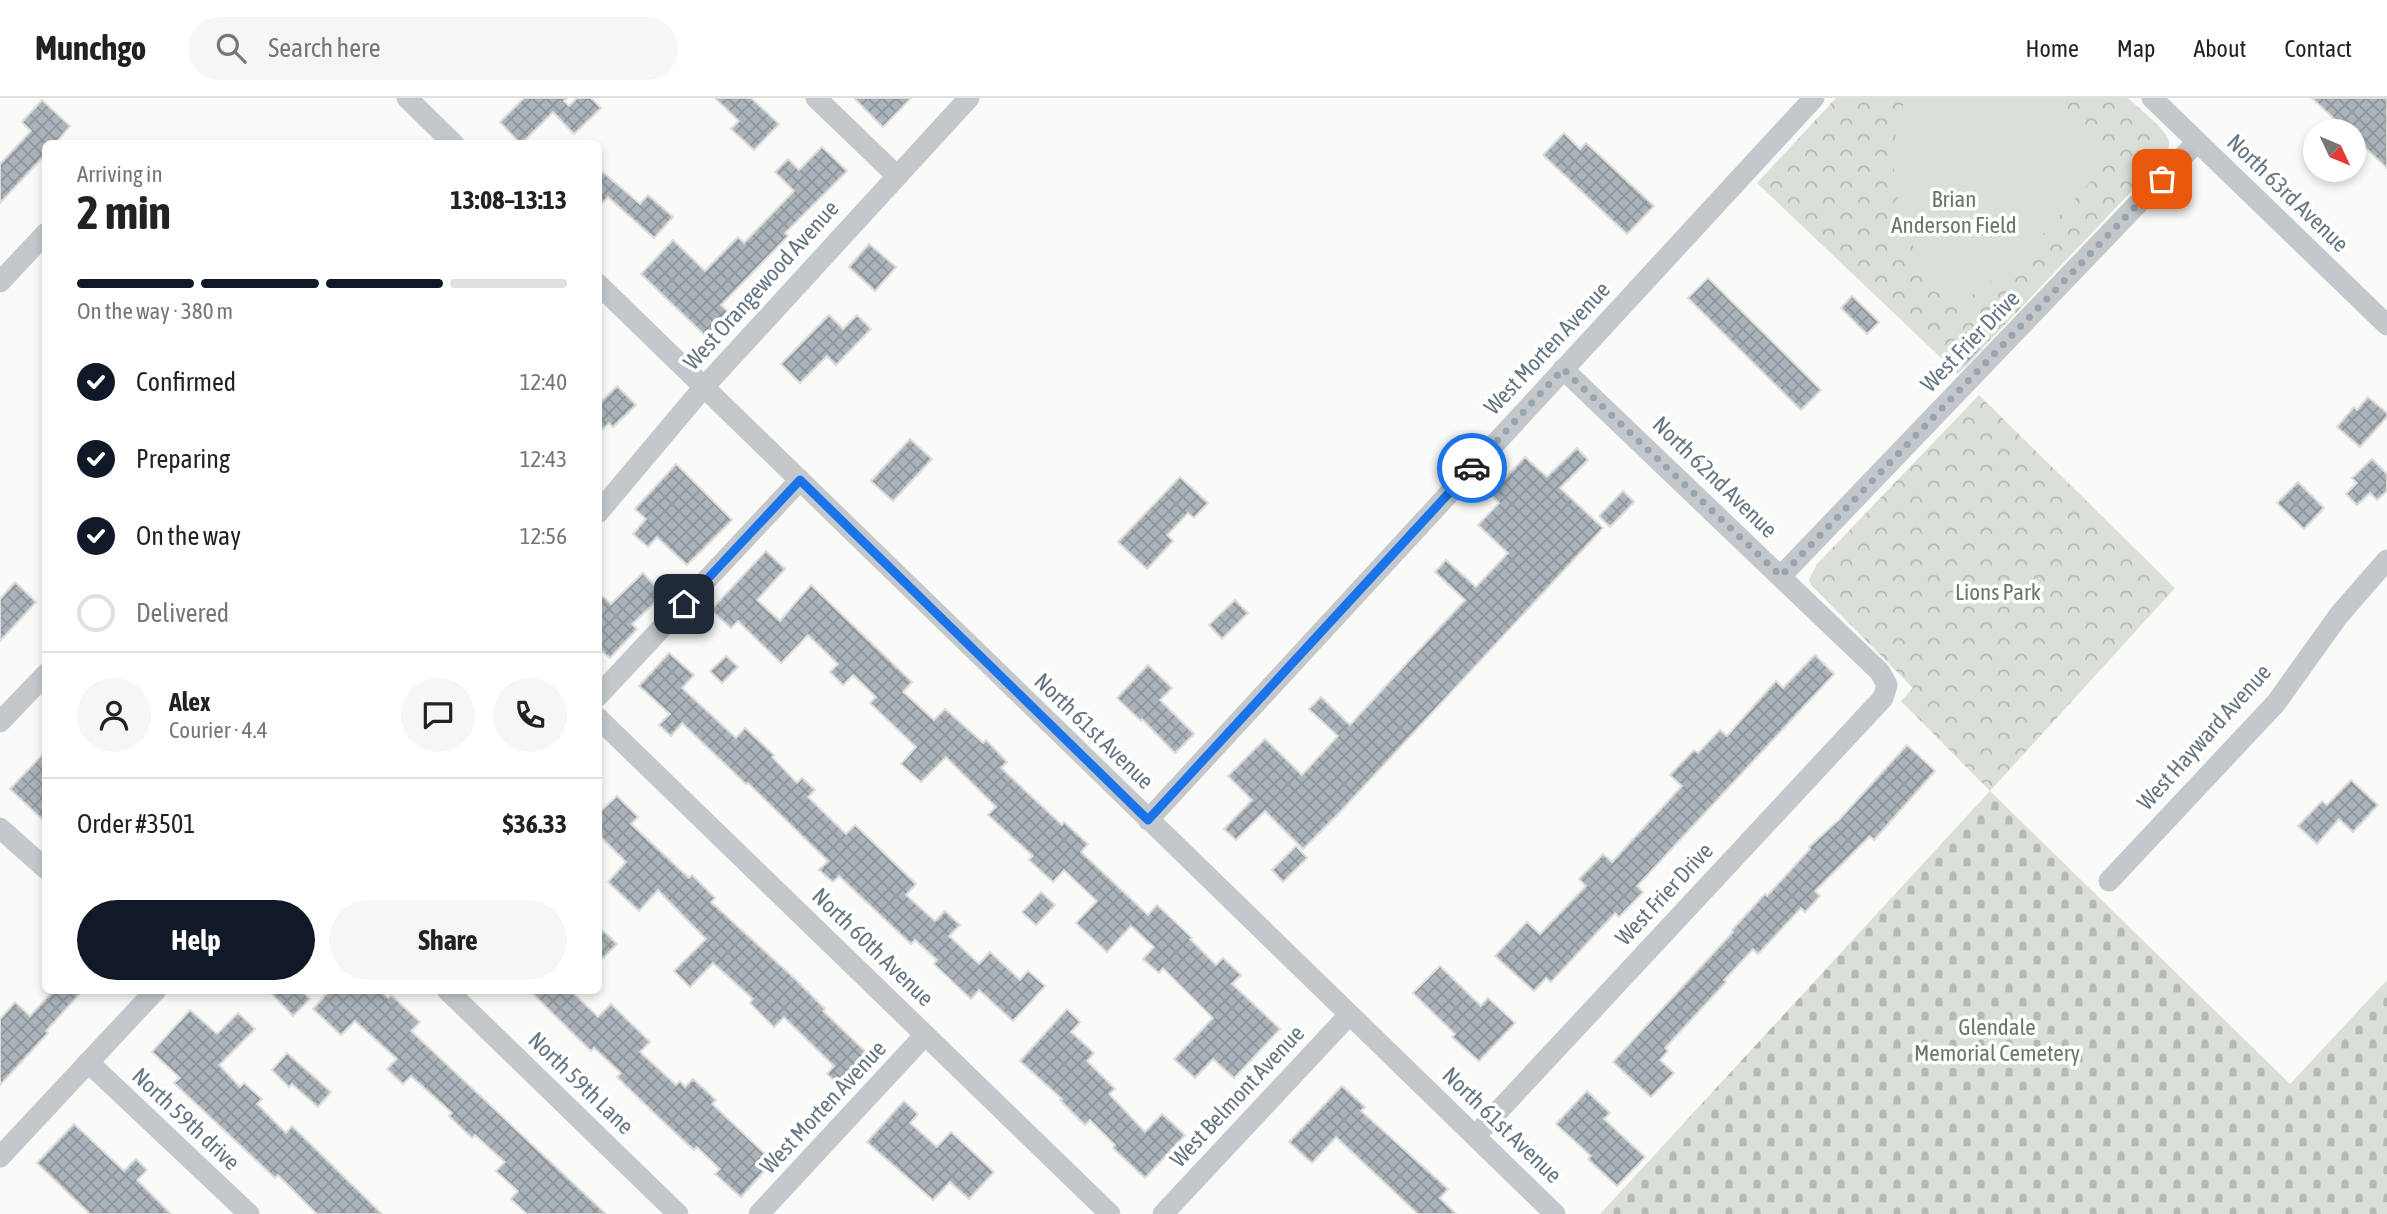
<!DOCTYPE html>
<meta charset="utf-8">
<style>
:root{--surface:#fff;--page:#f6f6f6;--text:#222;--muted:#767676;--line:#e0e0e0;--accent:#111827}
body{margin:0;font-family:"Asap Condensed",sans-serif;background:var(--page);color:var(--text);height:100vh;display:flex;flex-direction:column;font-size:26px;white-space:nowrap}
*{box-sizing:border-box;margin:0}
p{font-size:23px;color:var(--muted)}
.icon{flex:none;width:38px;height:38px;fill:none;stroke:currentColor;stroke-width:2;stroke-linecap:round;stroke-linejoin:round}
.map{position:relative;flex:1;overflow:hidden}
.drawer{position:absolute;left:42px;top:42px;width:560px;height:854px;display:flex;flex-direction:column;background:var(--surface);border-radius:10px;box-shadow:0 4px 10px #0003}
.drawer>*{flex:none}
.needle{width:46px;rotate:134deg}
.buttons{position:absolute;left:2303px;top:21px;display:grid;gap:14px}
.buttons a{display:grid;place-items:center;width:63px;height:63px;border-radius:50%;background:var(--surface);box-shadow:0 4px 10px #0003;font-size:35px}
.pin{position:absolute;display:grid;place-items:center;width:60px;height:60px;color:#fff;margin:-30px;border-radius:14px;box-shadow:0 4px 10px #0006}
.courier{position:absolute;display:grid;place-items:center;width:70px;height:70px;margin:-35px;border:5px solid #1a73e8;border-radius:50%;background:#fff;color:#222;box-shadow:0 2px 9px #0007}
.overview em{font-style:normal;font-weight:700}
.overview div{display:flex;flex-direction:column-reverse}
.overview{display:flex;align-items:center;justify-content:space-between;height:119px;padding:0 35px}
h1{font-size:46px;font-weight:700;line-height:52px}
.bar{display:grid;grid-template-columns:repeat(4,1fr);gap:10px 7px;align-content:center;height:84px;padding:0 35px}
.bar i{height:9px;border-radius:5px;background:var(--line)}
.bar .selected{background:var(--accent)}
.bar p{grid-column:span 4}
.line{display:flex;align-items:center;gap:18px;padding:0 35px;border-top:2px solid var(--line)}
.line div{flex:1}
.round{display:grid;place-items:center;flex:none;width:74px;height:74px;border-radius:37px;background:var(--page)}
ol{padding:0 35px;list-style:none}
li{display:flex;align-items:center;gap:21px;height:77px}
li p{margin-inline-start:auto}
li .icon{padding:7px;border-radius:50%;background:var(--accent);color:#fff;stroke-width:4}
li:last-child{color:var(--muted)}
li i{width:38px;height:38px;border:4px solid var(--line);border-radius:50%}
.cta{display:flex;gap:14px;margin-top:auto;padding:14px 35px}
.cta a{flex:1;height:80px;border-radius:42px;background:var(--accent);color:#fff;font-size:28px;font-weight:700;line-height:80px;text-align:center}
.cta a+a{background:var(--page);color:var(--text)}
header{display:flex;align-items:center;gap:42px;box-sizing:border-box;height:98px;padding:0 35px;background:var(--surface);border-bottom:2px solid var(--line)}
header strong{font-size:33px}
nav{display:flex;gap:38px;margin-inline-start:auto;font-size:24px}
.search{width:490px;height:63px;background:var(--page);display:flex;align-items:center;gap:18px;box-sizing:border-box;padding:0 24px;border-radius:38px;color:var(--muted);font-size:26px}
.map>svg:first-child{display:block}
.cemetery{fill:url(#cemetery-stones)}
.park{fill:url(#park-crowns)}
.pitch{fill:#dadfd7}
.building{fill:url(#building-cross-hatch);stroke:#dcdcda;stroke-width:2}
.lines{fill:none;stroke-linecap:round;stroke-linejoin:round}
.minor{stroke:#c3c8cc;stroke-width:21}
.done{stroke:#99a4ac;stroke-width:7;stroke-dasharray:0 12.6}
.route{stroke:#1a73e8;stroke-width:9}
.labels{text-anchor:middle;stroke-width:7;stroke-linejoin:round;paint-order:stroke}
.street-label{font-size:23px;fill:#657683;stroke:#fff}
.park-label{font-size:23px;fill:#687a64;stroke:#fff}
</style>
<header>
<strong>Munchgo</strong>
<div class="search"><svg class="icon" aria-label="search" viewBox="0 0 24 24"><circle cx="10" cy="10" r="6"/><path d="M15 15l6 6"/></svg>Search here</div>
<nav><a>Home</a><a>Map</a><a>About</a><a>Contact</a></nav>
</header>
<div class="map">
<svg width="2387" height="1116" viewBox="0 0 2387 1116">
<defs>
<pattern id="cemetery-stones" width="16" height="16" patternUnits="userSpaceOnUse" patternTransform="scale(1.75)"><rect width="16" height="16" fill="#dadfd7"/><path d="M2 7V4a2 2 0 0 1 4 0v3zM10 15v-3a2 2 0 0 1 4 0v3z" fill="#b4b9b4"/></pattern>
<pattern id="park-crowns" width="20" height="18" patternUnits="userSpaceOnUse" patternTransform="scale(1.75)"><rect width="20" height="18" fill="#dadfd7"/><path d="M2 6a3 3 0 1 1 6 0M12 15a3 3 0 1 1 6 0" fill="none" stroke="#b4b9b4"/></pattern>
<pattern id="building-cross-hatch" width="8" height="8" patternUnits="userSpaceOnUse" patternTransform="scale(1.75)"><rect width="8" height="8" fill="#aab3b9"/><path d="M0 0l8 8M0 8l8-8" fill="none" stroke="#8e969c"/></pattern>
</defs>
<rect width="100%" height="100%" fill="#fafaf8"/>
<path class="cemetery" d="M 1990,693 L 2290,986 L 2387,882 L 2387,1116 L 1600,1116 Z"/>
<g class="park">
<path d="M 1836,0 L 2128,0 C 2137,9 2166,31 2169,43 C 2170,49 2166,55 2163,60 L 1958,276 L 1757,85 Z"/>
<path d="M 1979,297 L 2175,490 L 1990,693 L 1901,603 L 1913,590 L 1811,487 L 1809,482 L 1817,466 Z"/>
</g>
<path class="pitch" d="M 1906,0 L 2056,0 L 2107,51 L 2109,63 L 2017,165 L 1961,205 C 1952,197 1941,189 1933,179 C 1895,134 1882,54 1906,0 Z"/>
<g class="building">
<path d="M 524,0 L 567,0 L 564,3 L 569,8 L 577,0 L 591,0 L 601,10 L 574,36 L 553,14 L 521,46 L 500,24 Z"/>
<path d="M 715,0 L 751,0 L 779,26 L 754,52 L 731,31 L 739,23 Z"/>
<path d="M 854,0 L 911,0 L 883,29 Z"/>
<path d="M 2312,0 L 2387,0 L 2387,70 L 2354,39 L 2354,33 L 2347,33 Z"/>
<path d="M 42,2 L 70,28 L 55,46 L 46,46 L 46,56 L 43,59 L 0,105 L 0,66 L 31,33 L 22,24 Z"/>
<path d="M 1564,35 L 1580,51 L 1586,45 L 1654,108 L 1627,136 L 1543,57 Z"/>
<path d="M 822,49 L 847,73 L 785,135 L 788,138 L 721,207 L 739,224 L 716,248 L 641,176 L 673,142 L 705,173 L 738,139 L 744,145 L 794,93 L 775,74 L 788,61 L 799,72 Z"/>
<path d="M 598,70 L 640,106 L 648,97 L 673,119 L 654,140 L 608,99 L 598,110 Z"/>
<path d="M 869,146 L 896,169 L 875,193 L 849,169 Z"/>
<path d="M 1708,180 L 1821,292 L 1801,312 L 1688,200 Z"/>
<path d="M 1852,198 L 1879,224 L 1867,236 L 1841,210 Z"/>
<path d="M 829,217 L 843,231 L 857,217 L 871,231 L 836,267 L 827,258 L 800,285 L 781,266 Z"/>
<path d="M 1966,237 L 1981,251 L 1965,268 L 1950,253 Z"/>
<path d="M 617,288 L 636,307 L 613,329 L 609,325 L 598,336 L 598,307 Z"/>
<path d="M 2368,299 L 2387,315 L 2387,319 L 2360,349 L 2337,329 L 2354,309 L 2357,312 Z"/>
<path d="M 910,341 L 932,361 L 893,403 L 871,383 Z"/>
<path d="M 1577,350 L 1588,362 L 1560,390 L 1603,430 L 1340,714 L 1303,751 L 1265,713 L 1236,742 L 1224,731 L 1252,702 L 1228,678 L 1265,641 L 1302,677 L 1338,638 L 1309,611 L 1321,599 L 1350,627 L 1465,502 L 1435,474 L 1446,462 L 1476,489 L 1508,455 L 1478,427 L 1499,405 L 1490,396 L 1525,359 L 1547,379 Z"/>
<path d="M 2372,361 L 2387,376 L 2387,393 L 2377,402 L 2370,395 L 2357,407 L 2346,396 L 2357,385 L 2352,380 Z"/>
<path d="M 676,366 L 732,422 L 687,467 L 657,439 L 648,449 L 633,436 L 646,421 L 635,411 Z"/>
<path d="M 1180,379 L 1208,405 L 1194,420 L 1188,415 L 1167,437 L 1173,443 L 1147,471 L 1118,444 Z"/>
<path d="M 2298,384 L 2324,410 L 2304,431 L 2277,405 Z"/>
<path d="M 1623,393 L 1634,404 L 1610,429 L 1599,418 Z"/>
<path d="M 766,453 L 785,471 L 757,502 L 780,523 L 811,487 L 912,584 L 903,594 L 934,622 L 945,611 L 983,645 L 986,642 L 1007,664 L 1001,670 L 1062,727 L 1064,724 L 1088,746 L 1081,754 L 1148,817 L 1157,807 L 1192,840 L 1190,841 L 1216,867 L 1223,860 L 1241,877 L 1232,886 L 1280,931 L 1234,980 L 1213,961 L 1195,980 L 1174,961 L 1213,920 L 1163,870 L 1159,875 L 1143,861 L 1154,849 L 1131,828 L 1107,854 L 1076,825 L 1097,803 L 1064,772 L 1053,784 L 1029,762 L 1033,758 L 988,717 L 996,709 L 946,659 L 921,684 L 901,666 L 916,649 L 870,605 L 876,599 L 853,577 L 843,587 L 830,574 L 838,566 L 808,537 L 781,565 L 738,523 L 731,530 L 711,512 Z"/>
<path d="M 643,475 L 663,497 L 632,526 L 637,531 L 610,560 L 598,550 L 598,494 L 611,506 Z"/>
<path d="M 15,484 L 36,504 L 0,543 L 0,501 Z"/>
<path d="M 1235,502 L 1248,515 L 1222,541 L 1209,527 Z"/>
<path d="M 669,555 L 694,577 L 682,590 L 736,640 L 745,630 L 774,657 L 772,659 L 797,685 L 802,680 L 815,692 L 808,699 L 846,736 L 855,727 L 916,786 L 906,797 L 935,823 L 945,813 L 960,827 L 949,838 L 979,866 L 990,854 L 1020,882 L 1028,873 L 1045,888 L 1013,923 L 979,892 L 971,901 L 934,866 L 937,862 L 915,842 L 911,846 L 839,778 L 833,784 L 819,772 L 828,763 L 748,685 L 746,686 L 682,625 L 671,638 L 659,627 L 670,616 L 639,588 Z"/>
<path d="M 1815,557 L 1834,576 L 1637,788 L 1643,794 L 1619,819 L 1615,815 L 1551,884 L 1546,880 L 1534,893 L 1495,858 L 1527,824 L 1540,836 L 1586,788 L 1579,781 L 1603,756 L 1612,764 L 1682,688 L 1670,677 L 1694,652 L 1698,655 L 1720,632 L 1727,638 L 1776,583 L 1783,590 Z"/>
<path d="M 726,558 L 738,569 L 722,585 L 710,573 Z"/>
<path d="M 1148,567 L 1172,590 L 1160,602 L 1194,636 L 1175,655 L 1142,621 L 1141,623 L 1117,600 Z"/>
<path d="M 1907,647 L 1935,673 L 1874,742 L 1870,738 L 1815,793 L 1820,798 L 1805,814 L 1801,810 L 1758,856 L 1753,851 L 1724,882 L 1726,884 L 1665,950 L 1668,953 L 1660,962 L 1674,975 L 1651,999 L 1613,964 L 1733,834 L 1732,832 L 1765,796 L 1767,798 L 1810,751 L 1809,749 L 1840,721 Z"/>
<path d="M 46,653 L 46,725 L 10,691 Z"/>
<path d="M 2351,682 L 2378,707 L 2353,734 L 2339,721 L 2317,746 L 2298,728 L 2322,703 L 2327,707 Z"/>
<path d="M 617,698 L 638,719 L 631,726 L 689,780 L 692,777 L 715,800 L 711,804 L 794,880 L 825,911 L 823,913 L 871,959 L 842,990 L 827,976 L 834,968 L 784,919 L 774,929 L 750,905 L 753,901 L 713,865 L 690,889 L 674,873 L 706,841 L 658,792 L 639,813 L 608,784 L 626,764 L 598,736 L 598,716 Z"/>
<path d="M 1296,748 L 1307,760 L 1283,784 L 1272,772 Z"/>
<path d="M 1041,794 L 1055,807 L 1036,827 L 1022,814 Z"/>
<path d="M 598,828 L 617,846 L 598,865 Z"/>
<path d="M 1440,868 L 1481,908 L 1488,900 L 1515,925 L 1479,963 L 1452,939 L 1455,936 L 1413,895 Z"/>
<path d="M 54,892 L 83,892 L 46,933 L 48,935 L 0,987 L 0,921 L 15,904 L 30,918 Z"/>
<path d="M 268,892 L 302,892 L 310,901 L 293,918 Z"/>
<path d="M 330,892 L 380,892 L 388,900 L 391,897 L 420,924 L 411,933 L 606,1116 L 527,1116 L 511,1101 L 518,1093 L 496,1073 L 505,1064 L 475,1037 L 472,1040 L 449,1018 L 452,1015 L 411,978 L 403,986 L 387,971 L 397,961 L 355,923 L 341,937 L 313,911 Z"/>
<path d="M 529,892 L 570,892 L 598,919 L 611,906 L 650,944 L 640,954 L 676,987 L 680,983 L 685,989 L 693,981 L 716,1002 L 712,1006 L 765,1056 L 757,1065 L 765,1072 L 741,1099 L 715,1076 L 720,1071 L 697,1049 L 694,1052 L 652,1013 L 617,979 L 621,975 L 594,950 L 591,953 Z"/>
<path d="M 1067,911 L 1080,924 L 1071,934 L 1094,955 L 1087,963 L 1115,991 L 1109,996 L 1145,1034 L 1162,1016 L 1185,1037 L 1145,1080 L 1113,1050 L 1115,1047 L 1090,1022 L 1085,1027 L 1060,1002 L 1062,1001 L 1020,963 Z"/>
<path d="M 190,912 L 217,936 L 238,915 L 255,931 L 219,967 L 240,989 L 244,985 L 262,1001 L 257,1006 L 286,1035 L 292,1028 L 382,1116 L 317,1116 L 278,1077 L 275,1080 L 174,985 L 180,980 L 152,954 Z"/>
<path d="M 287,955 L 331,994 L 318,1009 L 292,986 L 289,989 L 272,972 Z"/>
<path d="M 1342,988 L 1365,1009 L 1361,1013 L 1448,1091 L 1440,1100 L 1456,1116 L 1418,1116 L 1336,1039 L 1312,1065 L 1289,1044 Z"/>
<path d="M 1587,993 L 1610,1015 L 1604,1021 L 1645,1059 L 1617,1088 L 1588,1061 L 1591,1058 L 1556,1026 Z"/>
<path d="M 904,1003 L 918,1016 L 910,1025 L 937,1049 L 951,1034 L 994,1074 L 969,1101 L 950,1084 L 933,1102 L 867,1044 Z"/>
<path d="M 74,1026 L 124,1073 L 136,1061 L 147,1072 L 137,1082 L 171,1116 L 90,1116 L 37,1065 Z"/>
</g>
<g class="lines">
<g class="minor">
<path d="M 407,0 L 454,46"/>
<path d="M 816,0 L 896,77"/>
<path d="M 2152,0 L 2387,227"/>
<path d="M 0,184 L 46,135"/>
<path d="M 598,186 L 1555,1116"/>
<path d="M 598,415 L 703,290 L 969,0"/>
<path d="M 1781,478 L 2197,44"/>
<path d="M 598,598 L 800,382"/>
<path d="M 598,620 L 1110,1116"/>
<path d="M 0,624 L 46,576"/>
<path d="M 1148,722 L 1814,0"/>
<path d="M 0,730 L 46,771"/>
<path d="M 2109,783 L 2276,605 L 2339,517 L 2387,462"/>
<path d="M 447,892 L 678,1116"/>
<path d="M 88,964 L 249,1116"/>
<path d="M 1476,1037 L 1883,600 L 1887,587 L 1880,574 L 1563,271"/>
<path d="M 0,1059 L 156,892"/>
<path d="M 759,1116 L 925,937"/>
<path d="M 1163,1116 L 1349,917"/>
</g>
</g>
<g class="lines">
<path class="done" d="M 1472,370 L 1563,271 L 1781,478 L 2162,81"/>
<path class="route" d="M 684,506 L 800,382 L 1148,722 L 1472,370"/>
</g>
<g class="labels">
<g class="street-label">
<text transform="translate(2288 95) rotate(44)" y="8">North 63rd Avenue</text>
<text transform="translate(761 187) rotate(-48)" y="8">West Orangewood Avenue</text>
<text transform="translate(1970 243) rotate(-46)" y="8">West Frier Drive</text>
<text transform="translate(1547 250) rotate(-47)" y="8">West Morten Avenue</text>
<text transform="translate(1715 379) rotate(44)" y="8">North 62nd Avenue</text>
<text transform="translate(1094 633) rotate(44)" y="8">North 61st Avenue</text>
<text transform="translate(2204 639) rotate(-48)" y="8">West Hayward Avenue</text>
<text transform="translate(1664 796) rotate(-47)" y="8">West Frier Drive</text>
<text transform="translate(873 849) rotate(44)" y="8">North 60th Avenue</text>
<text transform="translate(581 985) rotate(44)" y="8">North 59th Lane</text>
<text transform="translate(1237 998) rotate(-47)" y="8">West Belmont Avenue</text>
<text transform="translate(823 1009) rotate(-47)" y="8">West Morten Avenue</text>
<text transform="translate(186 1021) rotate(43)" y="8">North 59th drive</text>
<text transform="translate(1502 1027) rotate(44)" y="8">North 61st Avenue</text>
</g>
<g class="park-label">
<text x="1954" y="109">Brian<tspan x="1954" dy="26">Anderson Field</tspan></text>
<text x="1998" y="502">Lions Park</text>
<text x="1997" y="937">Glendale<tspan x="1997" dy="26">Memorial Cemetery</tspan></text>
</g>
</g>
</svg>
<div class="buttons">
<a><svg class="needle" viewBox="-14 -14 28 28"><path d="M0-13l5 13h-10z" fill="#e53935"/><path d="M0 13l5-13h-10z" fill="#767676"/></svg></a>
</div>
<div class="pin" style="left:2162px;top:81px;background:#ea580c"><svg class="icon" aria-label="bag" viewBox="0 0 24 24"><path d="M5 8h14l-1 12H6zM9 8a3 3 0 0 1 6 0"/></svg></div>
<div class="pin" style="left:684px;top:506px;background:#1f2937"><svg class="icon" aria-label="home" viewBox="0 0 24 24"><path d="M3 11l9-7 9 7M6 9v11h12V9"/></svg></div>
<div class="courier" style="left:1472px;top:370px"><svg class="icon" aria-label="car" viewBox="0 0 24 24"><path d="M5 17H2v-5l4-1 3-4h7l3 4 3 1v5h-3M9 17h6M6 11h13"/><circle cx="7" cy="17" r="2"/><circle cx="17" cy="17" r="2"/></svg></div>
<section class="drawer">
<div class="overview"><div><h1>2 min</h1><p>Arriving in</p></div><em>13:08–13:13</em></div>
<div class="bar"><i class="selected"></i><i class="selected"></i><i class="selected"></i><i></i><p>On the way · 380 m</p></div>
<ol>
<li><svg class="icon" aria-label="check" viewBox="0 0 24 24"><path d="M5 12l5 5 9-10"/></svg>Confirmed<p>12:40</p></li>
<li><svg class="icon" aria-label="check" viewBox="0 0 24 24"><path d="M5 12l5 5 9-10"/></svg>Preparing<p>12:43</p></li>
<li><svg class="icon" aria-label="check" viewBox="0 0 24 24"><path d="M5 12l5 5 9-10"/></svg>On the way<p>12:56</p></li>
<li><i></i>Delivered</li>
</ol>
<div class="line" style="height:126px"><a class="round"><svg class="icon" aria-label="person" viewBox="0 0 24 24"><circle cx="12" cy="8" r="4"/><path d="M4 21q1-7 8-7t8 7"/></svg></a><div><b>Alex</b><p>Courier · 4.4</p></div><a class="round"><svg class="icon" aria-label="chat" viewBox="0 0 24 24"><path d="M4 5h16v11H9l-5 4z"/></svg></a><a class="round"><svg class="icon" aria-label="phone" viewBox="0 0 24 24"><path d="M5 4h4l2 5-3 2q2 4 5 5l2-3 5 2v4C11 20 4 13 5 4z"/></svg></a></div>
<div class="line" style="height:91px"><div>Order #3501</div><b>$36.33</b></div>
<div class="cta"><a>Help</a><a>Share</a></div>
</section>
</div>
